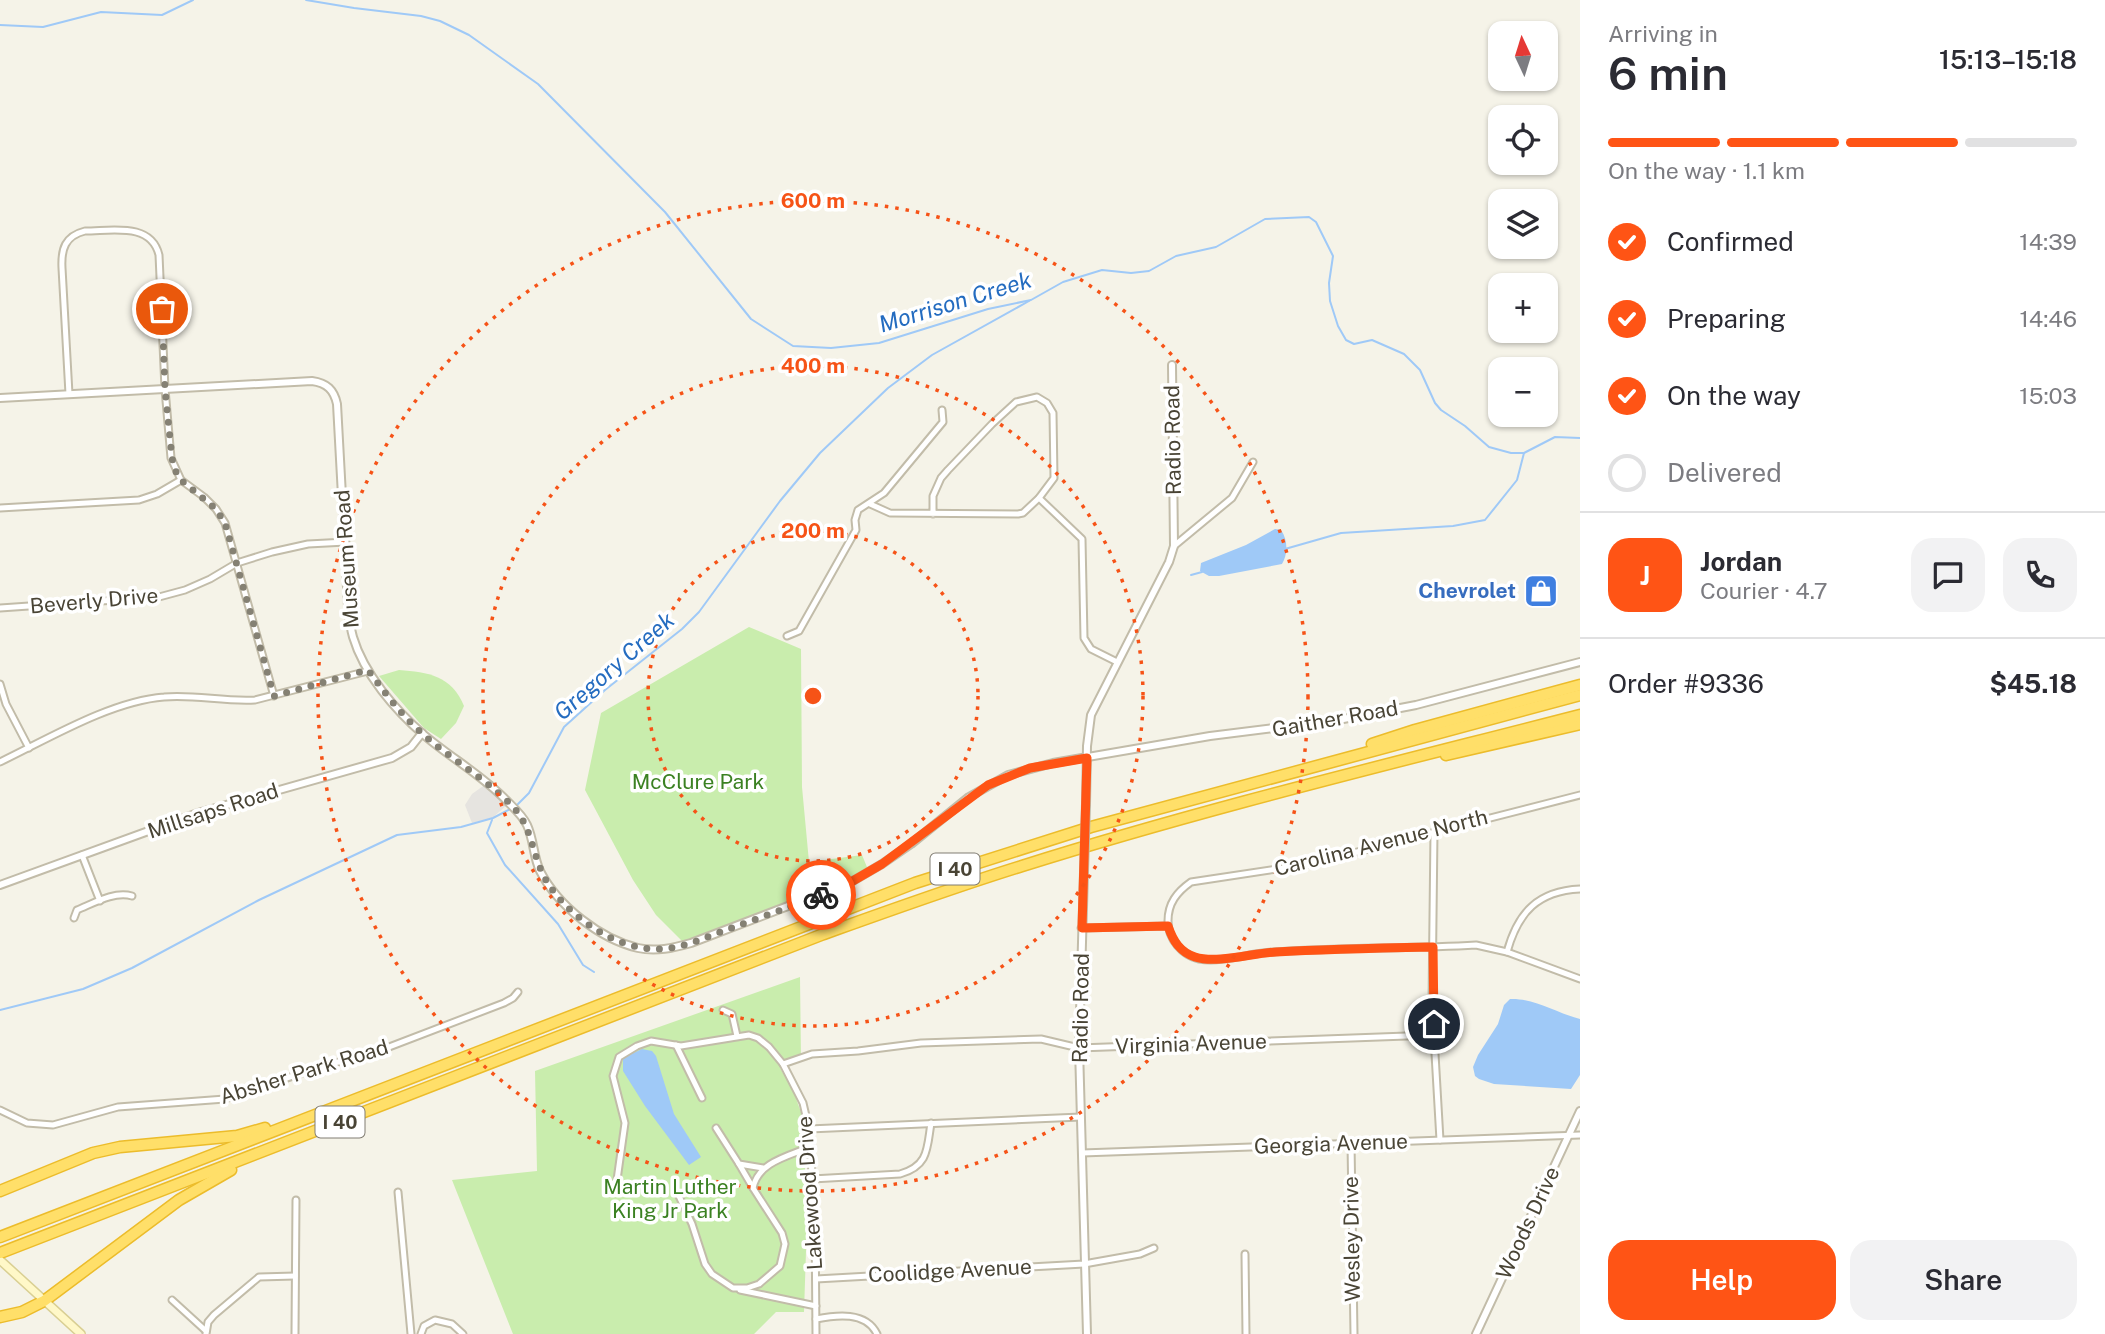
<!DOCTYPE html>
<meta charset="utf-8">
<style>
:root{--surface:#fff;--page:#f2f2f3;--text:#2b2b33;--muted:#7c7c81;--line:#e1e1e2;--accent:#ff5415}
body{margin:0;font-family:"Public Sans",sans-serif;background:var(--page);color:var(--text);height:100vh;display:flex;flex-direction:column;font-size:26px;white-space:nowrap}
*{box-sizing:border-box;margin:0}
p{font-size:23px;color:var(--muted)}
.icon{flex:none;width:38px;height:38px;fill:none;stroke:currentColor;stroke-width:2;stroke-linecap:round;stroke-linejoin:round}
.map{position:relative;flex:1;overflow:hidden}
.side{display:flex;flex-direction:column;background:var(--surface);width:525px}
.side>*{flex:none}
.needle{width:46px;rotate:356deg}
.controls{position:absolute;left:1488px;top:21px;display:grid;gap:14px}
.controls a{display:grid;place-items:center;width:70px;height:70px;border-radius:14px;background:var(--surface);box-shadow:0 2px 5px #0004;font-size:35px}
.pin{position:absolute;display:grid;place-items:center;width:60px;height:60px;color:#fff;margin:-30px;border:4px solid #fff;border-radius:50%;box-shadow:0 2px 7px #0007}
.courier{position:absolute;display:grid;place-items:center;width:70px;height:70px;margin:-35px;border:5px solid #ff5415;border-radius:50%;background:#fff;color:#222;box-shadow:0 2px 9px #0007}
.overview em{font-style:normal;font-weight:600}
.overview div{display:flex;flex-direction:column-reverse}
.overview{display:flex;align-items:center;justify-content:space-between;height:119px;padding:0 28px}
h1{font-size:46px;font-weight:600;line-height:52px}
.bar{display:grid;grid-template-columns:repeat(4,1fr);gap:10px 7px;align-content:center;height:84px;padding:0 28px}
.bar i{height:9px;border-radius:5px;background:var(--line)}
.bar .current{background:var(--accent)}
.bar p{grid-column:span 4}
.line{display:flex;align-items:center;gap:18px;padding:0 28px;border-top:2px solid var(--line)}
.line div{flex:1}
.round{display:grid;place-items:center;flex:none;width:74px;height:74px;border-radius:21px;background:var(--page)}
ol{padding:0 28px;list-style:none}
li{display:flex;align-items:center;gap:21px;height:77px}
li p{margin-inline-start:auto}
li .icon{padding:7px;border-radius:50%;background:var(--accent);color:#fff;stroke-width:4}
li:last-child{color:var(--muted)}
li i{width:38px;height:38px;border:4px solid var(--line);border-radius:50%}
.action{display:flex;gap:14px;margin-top:auto;padding:14px 28px}
.action a{flex:1;height:80px;border-radius:21px;background:var(--accent);color:#fff;font-size:28px;font-weight:600;line-height:80px;text-align:center}
.action a+a{background:var(--page);color:var(--text)}
main{display:flex;flex:1;min-height:0}
.map>svg:first-child{display:block}
.green{fill:#c9edad}
.parking{fill:#e6e4e0}
.water{fill:#9fc9f7}
.lines{fill:none;stroke-linecap:round;stroke-linejoin:round}
.stream{stroke:#9fc9f7;stroke-width:2}
.minor-casing{stroke:#c2bca9;stroke-width:9}
.tertiary-casing{stroke:#c2bca9;stroke-width:10}
.secondary-casing{stroke:#d9cf93;stroke-width:10}
.motorway-casing{stroke:#ecbc2b;stroke-width:13}
.minor{stroke:#fff;stroke-width:5}
.tertiary{stroke:#fff;stroke-width:6}
.secondary{stroke:#fff8c8;stroke-width:7}
.motorway{stroke:#ffdf69;stroke-width:10}
.tertiary-bridge-casing{stroke:#c2bca9;stroke-width:10;stroke-linecap:butt}
.tertiary-bridge{stroke:#fff;stroke-width:6}
.done{stroke:#858174;stroke-width:7;stroke-dasharray:0 12.6}
.route{stroke:#ff5415;stroke-width:9}
.ring{fill:none;stroke:#f65317;stroke-width:3.5;stroke-dasharray:3.5 7}
.labels{text-anchor:middle;stroke-width:7;stroke-linejoin:round;paint-order:stroke}
.shield{fill:#fff;stroke:#807c72;stroke-width:2}
.shield-label{font-size:19px;font-weight:bold;fill:#494435}
.street-label{font-size:21px;fill:#494435;stroke:#fff}
.shop-label{font-size:21px;font-weight:bold;fill:#366cbe;stroke:#fff;text-anchor:end}
.park-label{font-size:21px;fill:#3b8122;stroke:#fff}
.water-label{font-size:23px;font-style:italic;fill:#246cc0;stroke:#fff}
.centre{fill:#f65317;stroke:#fff;stroke-width:3.5}
.ring-label{font-size:21px;text-anchor:middle;font-weight:bold;fill:#f65317;stroke:#fff;stroke-width:7;stroke-linejoin:round;paint-order:stroke}
</style>
<main>
<div class="map">
<svg width="1580" height="1334" viewBox="0 0 1580 1334">
<rect width="100%" height="100%" fill="#f5f3e8"/>
<g class="green">
<path d="M 749,627 L 801,649 L 802,787 L 809,862 L 862,855 L 869,872 L 686,945 L 656,915 L 633,880 L 585,790 L 601,713 Z"/>
<path d="M 399,670 C 428,672 452,676 464,706 L 456,723 L 441,739 L 424,728 L 379,676 Z"/>
<path d="M 800,977 L 801,1061 L 789,1063 L 780,1068 L 793,1090 L 803,1118 L 807,1221 L 804,1312 L 776,1312 L 754,1334 L 513,1334 L 452,1180 L 537,1171 L 535,1071 Z"/>
</g>
<path class="parking" d="M 486,784 L 507,805 L 492,818 L 472,823 L 465,805 L 472,794 Z"/>
<g class="water">
<path d="M 1275,529 L 1281,530 C 1288,540 1288,554 1282,564 L 1219,576 L 1209,576 L 1200,571 L 1201,563 L 1246,545 Z"/>
<path d="M 1510,999 C 1535,998 1556,1013 1580,1019 L 1580,1075 L 1571,1089 L 1494,1084 L 1479,1079 L 1475,1076 L 1473,1067 L 1478,1055 L 1498,1024 L 1504,1005 Z"/>
<path d="M 642,1049 L 652,1051 L 656,1056 L 674,1114 L 701,1157 L 689,1165 L 645,1106 L 623,1071 L 623,1058 Z"/>
</g>
<g class="lines">
<g class="stream">
<path d="M 306,0 L 354,8 L 421,16 L 440,21 L 469,35 L 538,84 L 665,212 L 751,319 L 793,346 L 831,348 L 879,343 L 988,309 L 1031,300 L 1063,282 L 1102,270 L 1131,273 L 1149,271 L 1176,256 L 1216,247 L 1265,219 L 1309,217 L 1316,222 L 1333,256 L 1329,283 L 1330,301 L 1338,326 L 1346,340 L 1354,344 L 1372,340 L 1404,354 L 1420,370 L 1435,403 L 1441,410 L 1465,426 L 1489,447 L 1511,453 L 1524,453 L 1555,437 L 1580,438"/>
<path d="M 0,25 L 43,27 L 101,12 L 162,15 L 193,0"/>
<path d="M 1285,549 L 1341,533 L 1453,526 L 1485,520 L 1517,480 L 1524,453"/>
<path d="M 1191,575 L 1202,572"/>
<path d="M 492,820 L 487,833 L 505,865 L 558,924 L 583,965 L 594,972"/>
<path d="M 0,1010 L 83,989 L 132,968 L 259,900 L 397,835 L 461,827 L 493,818 L 516,806 L 529,793 L 564,727 L 605,690 L 682,629 L 699,612 L 780,501 L 820,453 L 888,388 L 932,355 L 1029,301"/>
</g>
<g class="minor-casing">
<g id="minor">
<path d="M 69,394 L 62,268 C 61,249 65,236 85,231 C 112,231 151,222 159,255 L 165,389 L 171,458 L 181,480 L 204,497 L 216,509 L 225,523 L 274,696"/>
<path d="M 1039,498 L 1082,539 L 1084,638 L 1091,649 L 1117,662"/>
<path d="M 870,504 L 890,513 L 1018,514 L 1023,513 L 1039,498 L 1054,478 L 1053,413 L 1047,403 L 1037,397 L 1016,402 L 992,424 L 948,470 L 941,478 L 933,496 L 933,514"/>
<path d="M 0,508 L 139,500 L 157,494 L 181,480"/>
<path d="M 1174,546 L 1232,498 L 1253,462"/>
<path d="M 0,608 L 159,597 L 185,590 L 210,579 L 237,563 L 272,552 L 308,544 L 346,542"/>
<path d="M 787,636 L 799,631 L 856,530 L 855,520 L 858,510 L 884,493 L 943,422 L 942,410"/>
<path d="M 0,684 L 6,704 L 29,748"/>
<path d="M 0,762 C 48,739 111,701 164,697 C 194,694 224,702 255,700 L 368,671"/>
<path d="M 1580,795 L 1310,864 L 1191,882 C 1177,892 1168,903 1168,921 C 1168,939 1182,955 1199,959 C 1222,963 1250,953 1273,952 C 1341,947 1408,949 1476,945 L 1507,952 L 1580,979"/>
<path d="M 1434,832 L 1432,1002 L 1440,1140"/>
<path d="M 82,855 L 100,901"/>
<path d="M 74,918 L 77,910 C 94,903 114,891 132,896"/>
<path d="M 1081,928 L 1168,926"/>
<path d="M 1507,952 C 1518,912 1538,891 1580,889"/>
<path d="M 723,1010 L 732,1014 L 737,1036"/>
<path d="M 676,1045 L 702,1098"/>
<path d="M 783,1064 L 812,1054 L 858,1051 L 921,1043 L 1041,1039 L 1079,1048 L 1434,1035"/>
<path d="M 0,1110 L 27,1123 L 53,1125 L 118,1107 L 225,1099 L 323,1066 L 376,1052 L 504,1003 L 513,998 L 518,992"/>
<path d="M 716,1128 L 739,1164 L 763,1168"/>
<path d="M 809,1129 L 1081,1117"/>
<path d="M 1351,1143 L 1354,1334"/>
<path d="M 1082,1153 L 1580,1135"/>
<path d="M 739,1164 L 753,1188"/>
<path d="M 812,1179 L 900,1174 C 929,1166 927,1148 931,1123"/>
<path d="M 616,1187 L 625,1123 L 613,1076 L 619,1057 L 637,1046 L 651,1041 L 681,1046 L 749,1035 L 758,1038 L 769,1047 L 783,1064 L 803,1103 L 809,1129 L 815,1219 L 816,1334"/>
<path d="M 398,1192 L 411,1334"/>
<path d="M 678,1194 L 692,1224 L 705,1264 L 712,1274 L 733,1288 L 747,1288 L 759,1284 L 780,1266 L 785,1244 L 782,1233 L 753,1188 C 758,1162 789,1156 810,1147"/>
<path d="M 1245,1254 L 1246,1334"/>
<path d="M 816,1279 L 1084,1264 L 1140,1254 L 1154,1248"/>
<path d="M 740,1290 L 816,1306"/>
<path d="M 172,1300 L 206,1331"/>
<path d="M 816,1319 C 836,1315 866,1311 877,1334"/>
<path d="M 206,1334 L 208,1322 L 214,1315 L 259,1277 L 295,1276"/>
<path d="M 295,1334 L 296,1200"/>
<path d="M 421,1334 L 424,1326 L 435,1320 L 452,1324 L 463,1334"/>
</g>
</g>
<g class="tertiary-casing">
<g id="tertiary">
<path d="M 0,398 L 312,381 C 327,383 334,390 337,404 L 348,606 C 349,616 350,627 353,637 C 364,674 395,710 424,735 C 451,758 482,775 507,801 C 514,808 523,816 527,825 C 534,840 533,856 540,871 C 558,906 600,939 638,948 C 656,952 673,948 691,943 L 851,882 L 882,864 L 911,844 L 969,797 L 1008,775 L 1053,763 L 1210,736 L 1338,720 L 1416,705 L 1580,662"/>
<path d="M 1086,804 L 1087,746 L 1091,715 L 1169,562 L 1174,546 L 1172,365"/>
<path d="M 1084,872 L 1079,1048 L 1087,1334"/>
<path d="M 0,885 L 198,813 L 392,758 L 411,747 L 422,733"/>
<path d="M 1476,1334 L 1580,1111"/>
</g>
</g>
<g class="secondary-casing">
<path id="secondary" d="M 0,1260 L 81,1334"/>
</g>
<g class="motorway-casing">
<g id="motorway">
<path d="M 1372,744 L 1415,730 L 1580,685"/>
<path d="M 1446,755 L 1580,724"/>
<path d="M 0,1191 L 93,1153 L 120,1147 L 237,1136 L 265,1128"/>
<path d="M 0,1237 L 915,883 L 1091,827 L 1580,695"/>
<path d="M 0,1253 L 821,935 C 888,911 954,887 1022,866 C 1206,808 1394,763 1580,715"/>
<path d="M 0,1317 L 22,1312 L 44,1301 L 179,1200 L 231,1170"/>
</g>
</g>
<use href="#minor" class="minor"/>
<use href="#tertiary" class="tertiary"/>
<use href="#secondary" class="secondary"/>
<use href="#motorway" class="motorway"/>
<g class="tertiary-bridge-casing">
<path id="tertiary-bridge" d="M 1084,872 L 1086,804"/>
</g>
<use href="#tertiary-bridge" class="tertiary-bridge"/>
</g>
<g class="lines">
<path class="done" d="M 162,309 L 165,389 L 172,458 L 175,470 L 181,480 L 216,509 L 225,523 L 274,696 L 368,670 C 385,693 402,716 424,735 C 453,761 487,779 514,808 C 534,830 532,860 549,885 C 571,918 618,951 660,949 C 683,948 704,938 726,930 C 757,919 789,907 821,895"/>
<path class="route" d="M 821,895 L 851,882 L 882,864 L 988,785 L 1030,768 L 1087,758 L 1082,928 L 1168,926 C 1173,941 1180,952 1195,957 C 1217,964 1253,953 1276,952 C 1328,949 1381,948 1433,947 L 1434,1024"/>
</g>
<g class="ring">
<circle cx="813" cy="696" r="165"/>
<circle cx="813" cy="696" r="330"/>
<circle cx="813" cy="696" r="495"/>
</g>
<defs>
<g id="shop-square" transform="scale(1.75)"><rect x="-9" y="-9" width="18" height="18" rx="4" fill="#3f7fe0" stroke="#fff"/><path d="M-5-2.5h2.3a2.7 3.5 0 0 1 5.4 0H5L5.5 6h-11ZM-1.5-2.5h3a1.5 2.3 0 0 0-3 0Z" fill="#fff"/></g>
</defs>
<g fill-rule="evenodd">
<use href="#shop-square" x="1541" y="591"/>
</g>
<g class="labels">
<g class="shield">
<rect x="930.5" y="853.5" width="49" height="31" rx="5"/>
<rect x="315.5" y="1106.5" width="49" height="31" rx="5"/>
</g>
<g class="shield-label">
<text x="955" y="876">I 40</text>
<text x="340" y="1129">I 40</text>
</g>
<g class="street-label">
<text transform="translate(1173 440) rotate(-91)" y="7">Radio Road</text>
<text transform="translate(347 559) rotate(-94)" y="7">Museum Road</text>
<text transform="translate(94 601) rotate(-5)" y="7">Beverly Drive</text>
<text transform="translate(1335 719) rotate(-10)" y="7">Gaither Road</text>
<text transform="translate(213 811) rotate(-18)" y="7">Millsaps Road</text>
<text transform="translate(1381 843) rotate(-14)" y="7">Carolina Avenue North</text>
<text transform="translate(1081 1008) rotate(-89)" y="7">Radio Road</text>
<text transform="translate(1191 1044) rotate(-2)" y="7">Virginia Avenue</text>
<text transform="translate(304 1072) rotate(-17)" y="7">Absher Park Road</text>
<text transform="translate(1331 1144) rotate(-2)" y="7">Georgia Avenue</text>
<text transform="translate(810 1193) rotate(-94)" y="7">Lakewood Drive</text>
<text transform="translate(1528 1223) rotate(-65)" y="7">Woods Drive</text>
<text transform="translate(1352 1239) rotate(-91)" y="7">Wesley Drive</text>
<text transform="translate(950 1271) rotate(-3)" y="7">Coolidge Avenue</text>
</g>
<g class="shop-label">
<text x="1516" y="598">Chevrolet</text>
</g>
<g class="park-label">
<text x="698" y="789">McClure Park</text>
<text x="670" y="1194">Martin Luther<tspan x="670" dy="24">King Jr Park</tspan></text>
</g>
<g class="water-label">
<text transform="translate(955 302) rotate(-17)" y="8">Morrison Creek</text>
<text transform="translate(614 666) rotate(-41)" y="8">Gregory Creek</text>
</g>
</g>
<circle cx="813" cy="696" r="10" class="centre"/>
<g class="ring-label">
<text x="813" y="208">600 m</text>
<text x="813" y="373">400 m</text>
<text x="813" y="538">200 m</text>
</g>
</svg>
<div class="controls">
<a><svg class="needle" viewBox="-14 -14 28 28"><path d="M0-13l5 13h-10z" fill="#e53935"/><path d="M0 13l5-13h-10z" fill="#7c7c81"/></svg></a>
<a><svg class="icon" aria-label="locate" viewBox="0 0 24 24"><circle cx="12" cy="12" r="6"/><path d="M12 2v4M12 18v4M2 12h4M18 12h4"/></svg></a>
<a><svg class="icon" aria-label="layers" viewBox="0 0 24 24"><path d="M12 4l9 5-9 5-9-5zM3 14l9 5 9-5"/></svg></a>
<a>+</a>
<a>−</a>
</div>
<div class="pin" style="left:162px;top:309px;background:#ea580c"><svg class="icon" aria-label="bag" viewBox="0 0 24 24"><path d="M5 8h14l-1 12H6zM9 8a3 3 0 0 1 6 0"/></svg></div>
<div class="pin" style="left:1434px;top:1024px;background:#1f2937"><svg class="icon" aria-label="home" viewBox="0 0 24 24"><path d="M3 11l9-7 9 7M6 9v11h12V9"/></svg></div>
<div class="courier" style="left:821px;top:895px"><svg class="icon" aria-label="bike" viewBox="0 0 24 24"><circle cx="6" cy="16" r="4"/><circle cx="18" cy="16" r="4"/><path d="M6 16l4-8h5l3 8M10 8l3 8H6M13 5h3"/></svg></div>
</div>
<section class="side">
<div class="overview"><div><h1>6 min</h1><p>Arriving in</p></div><em>15:13–15:18</em></div>
<div class="bar"><i class="current"></i><i class="current"></i><i class="current"></i><i></i><p>On the way · 1.1 km</p></div>
<ol>
<li><svg class="icon" aria-label="check" viewBox="0 0 24 24"><path d="M5 12l5 5 9-10"/></svg>Confirmed<p>14:39</p></li>
<li><svg class="icon" aria-label="check" viewBox="0 0 24 24"><path d="M5 12l5 5 9-10"/></svg>Preparing<p>14:46</p></li>
<li><svg class="icon" aria-label="check" viewBox="0 0 24 24"><path d="M5 12l5 5 9-10"/></svg>On the way<p>15:03</p></li>
<li><i></i>Delivered</li>
</ol>
<div class="line" style="height:126px"><b class="round" style="background:var(--accent);color:#fff">J</b><div><b>Jordan</b><p>Courier · 4.7</p></div><a class="round"><svg class="icon" aria-label="chat" viewBox="0 0 24 24"><path d="M4 5h16v11H9l-5 4z"/></svg></a><a class="round"><svg class="icon" aria-label="phone" viewBox="0 0 24 24"><path d="M5 4h4l2 5-3 2q2 4 5 5l2-3 5 2v4C11 20 4 13 5 4z"/></svg></a></div>
<div class="line" style="height:91px"><div>Order #9336</div><b>$45.18</b></div>
<div class="action"><a>Help</a><a>Share</a></div>
</section>
</main>
